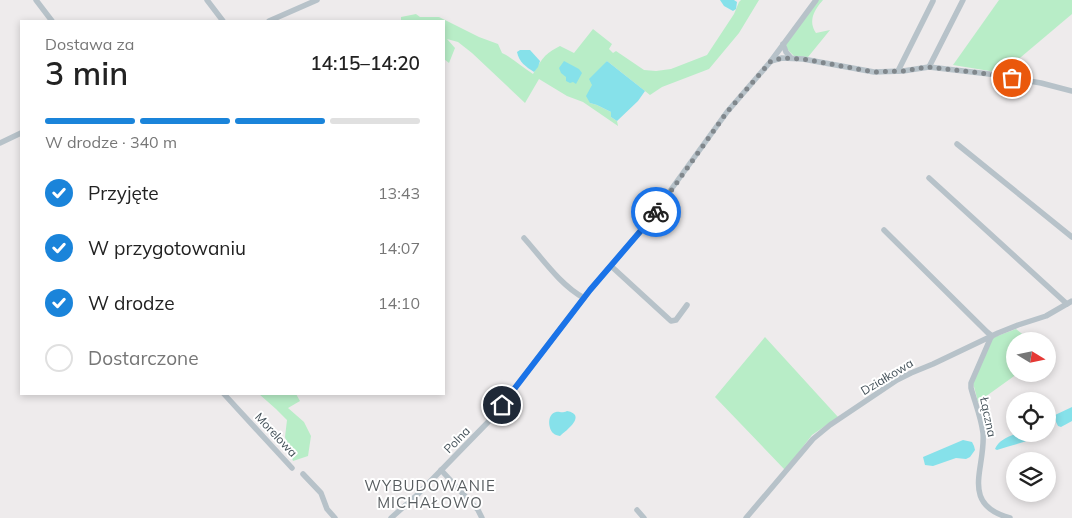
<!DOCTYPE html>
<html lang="pl">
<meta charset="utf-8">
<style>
:root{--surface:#fff;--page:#f6f6f6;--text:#222;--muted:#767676;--line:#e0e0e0;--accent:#1a84da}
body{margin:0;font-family:Mulish,sans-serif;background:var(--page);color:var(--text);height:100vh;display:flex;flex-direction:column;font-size:19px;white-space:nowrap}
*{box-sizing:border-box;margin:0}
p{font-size:16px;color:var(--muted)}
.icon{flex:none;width:28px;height:28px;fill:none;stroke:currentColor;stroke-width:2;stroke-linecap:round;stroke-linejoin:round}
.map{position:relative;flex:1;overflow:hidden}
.panel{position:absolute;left:20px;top:20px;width:425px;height:375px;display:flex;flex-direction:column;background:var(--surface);border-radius:0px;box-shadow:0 2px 8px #0003}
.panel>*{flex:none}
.needle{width:32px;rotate:100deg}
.tools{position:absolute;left:1006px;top:332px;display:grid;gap:10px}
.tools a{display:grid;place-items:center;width:50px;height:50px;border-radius:50%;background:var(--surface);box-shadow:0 2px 8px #0003;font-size:25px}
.pin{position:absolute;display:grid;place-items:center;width:42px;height:42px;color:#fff;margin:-21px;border:2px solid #fff;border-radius:50%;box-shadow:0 1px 5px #0007}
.courier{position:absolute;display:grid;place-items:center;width:50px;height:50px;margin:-25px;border:4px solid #1a73e8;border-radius:50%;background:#fff;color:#222;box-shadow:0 1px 6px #0007}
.headline em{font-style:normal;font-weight:600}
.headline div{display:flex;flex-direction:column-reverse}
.headline{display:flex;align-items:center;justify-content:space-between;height:85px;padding:0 25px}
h1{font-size:32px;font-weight:600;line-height:38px}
.bar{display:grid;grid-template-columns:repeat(4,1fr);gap:8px 5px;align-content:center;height:60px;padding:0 25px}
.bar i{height:6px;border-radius:4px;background:var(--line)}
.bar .current{background:var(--accent)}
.bar p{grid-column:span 4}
ol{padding:0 25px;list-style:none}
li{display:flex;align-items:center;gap:15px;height:55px}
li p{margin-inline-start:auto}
li .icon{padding:5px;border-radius:50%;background:var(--accent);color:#fff;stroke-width:4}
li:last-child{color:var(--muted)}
li i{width:28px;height:28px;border:2px solid var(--line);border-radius:50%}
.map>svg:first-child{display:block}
.green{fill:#b8edc7}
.water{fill:#86e1ea}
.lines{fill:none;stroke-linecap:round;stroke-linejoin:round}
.minor{stroke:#b7c2c9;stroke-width:5.5}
.done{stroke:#80878c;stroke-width:5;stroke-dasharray:0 9}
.route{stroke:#1a73e8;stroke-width:6}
.labels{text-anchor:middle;stroke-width:4;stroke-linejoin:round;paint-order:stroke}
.street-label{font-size:12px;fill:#445159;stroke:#fff}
.quarter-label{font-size:15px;letter-spacing:1px;fill:#585d60;stroke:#fff}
</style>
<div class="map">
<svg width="1072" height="518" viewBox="0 0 1072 518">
<rect width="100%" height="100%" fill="#eeebec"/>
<g class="green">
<path d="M 741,0 L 759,0 L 739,33 L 709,69 L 662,87 L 650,95 L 607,61 L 592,85 L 590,103 L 597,105 L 611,112 L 611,117 L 617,121 L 618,126 L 583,102 L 567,96 L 539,79 L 525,103 L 472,53 L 458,42 L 447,39 L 455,48 L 449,63 L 444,59 L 444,21 L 401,21 L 401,17 L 416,14 L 420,17 L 439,17 L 479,37 L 498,44 L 502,53 C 513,58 522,67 533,74 C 542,59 544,54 560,46 L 574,53 L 593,29 L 612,44 L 609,49 L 613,53 L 616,51 L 644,70 L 656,71 L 671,69 L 707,55 L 734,14 L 739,2 Z"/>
<path d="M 818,0 L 823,0 C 814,10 808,21 816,33 L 830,30 L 808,57 L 794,56 L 787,49 L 786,44 Z"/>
<path d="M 999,0 L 1072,0 L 1072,14 L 1002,73 L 953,65 Z"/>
<path d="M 1016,329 L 1031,341 L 1015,341 L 1015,374 L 1017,374 L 978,402 L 973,383 L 992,338 Z"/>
<path d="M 765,337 L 838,417 L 812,435 L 785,470 L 715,397 Z"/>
<path d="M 259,394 L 296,394 L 300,401 L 288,408 L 304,422 L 311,436 L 308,456 L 293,461 L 285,437 L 287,420 L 276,409 Z"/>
</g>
<g class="water">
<path d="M 720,0 L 734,0 L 737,2 L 736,9 L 733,11 L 724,6 Z"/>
<path d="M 520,50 L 530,50 L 540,61 L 538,67 L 534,72 C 526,67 519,62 517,52 Z"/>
<path d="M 564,61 L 579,69 L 582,73 L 576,84 L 573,82 L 570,83 L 566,81 L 566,77 L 561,73 L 559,68 Z"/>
<path d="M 607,61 L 645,91 L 638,101 L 617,121 L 611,117 L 611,112 L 597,105 L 590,103 L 586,96 L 592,85 L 589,79 Z"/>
<path d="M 1072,407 L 1072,421 L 1061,427 L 1058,426 L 1054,418 L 1055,415 Z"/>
<path d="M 567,411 C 587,415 567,430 560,436 C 557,435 555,435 553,433 C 548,428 547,414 556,412 C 560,411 561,414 567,411 Z"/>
<path d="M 1015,434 L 1045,434 C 1030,441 1013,445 997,450 L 995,449 C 998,441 1007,437 1015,434 Z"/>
<path d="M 963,440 L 972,442 L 974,446 L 975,450 L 970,457 L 966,459 L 956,458 L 933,466 L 925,465 L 923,457 Z"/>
</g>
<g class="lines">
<g class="minor">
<path d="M 36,0 L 52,21"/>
<path d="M 207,0 L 223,21"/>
<path d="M 269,21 L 317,0"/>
<path d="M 783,44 L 786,52 L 791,58"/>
<path d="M 771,61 L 782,58 L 803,59 L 874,72 L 903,71 L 929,67 L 989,74 L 1041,83 L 1072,91"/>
<path d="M 929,67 L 963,0"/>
<path d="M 898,71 L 933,1"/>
<path d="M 0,143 L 21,133"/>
<path d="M 957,144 L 1072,237"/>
<path d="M 929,178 L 1067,304"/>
<path d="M 884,230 L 987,332 L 992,336"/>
<path d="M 524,238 C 542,258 560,285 584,298"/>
<path d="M 611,266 L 671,321 L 676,320 L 687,305"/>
<path d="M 991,337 L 971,383 L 971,388 C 975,403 981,417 983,433 C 986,468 959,504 1010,518"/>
<path d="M 224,394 L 292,468"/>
<path d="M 441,470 L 478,510 L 482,518"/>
<path d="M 303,474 L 321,493 L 327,509 L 335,518"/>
<path d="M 637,510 L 644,518"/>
<path d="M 391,518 L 417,495 L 491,419 L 590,290 L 644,227 L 727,112 L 771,61 L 816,0"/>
<path d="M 746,518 L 813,439 L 830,425 L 897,380 L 911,373 L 933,364 L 998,333 L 1018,325 L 1046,316 L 1072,301"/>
</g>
</g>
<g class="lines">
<path class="done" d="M 656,212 L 727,112 L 771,61 L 782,58 L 803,59 L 874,72 L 903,71 L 928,67 L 989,74 L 1012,78"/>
<path class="route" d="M 502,405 L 590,290 L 644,227 L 656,212"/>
</g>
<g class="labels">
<g class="street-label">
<text transform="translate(887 377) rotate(-31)" y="4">Działkowa</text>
<text transform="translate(988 417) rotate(78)" y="4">Łączna</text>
<text transform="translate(276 435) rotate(47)" y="4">Morelowa</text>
<text transform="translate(457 440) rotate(-46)" y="4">Polna</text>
</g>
<g class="quarter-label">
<text x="430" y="491">WYBUDOWANIE<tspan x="430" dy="17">MICHAŁOWO</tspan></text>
</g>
</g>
</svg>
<div class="tools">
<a><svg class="needle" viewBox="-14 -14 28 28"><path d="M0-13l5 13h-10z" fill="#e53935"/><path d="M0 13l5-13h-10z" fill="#767676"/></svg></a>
<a><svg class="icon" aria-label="locate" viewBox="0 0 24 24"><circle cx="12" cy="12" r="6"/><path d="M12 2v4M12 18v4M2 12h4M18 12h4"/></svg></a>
<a><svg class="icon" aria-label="layers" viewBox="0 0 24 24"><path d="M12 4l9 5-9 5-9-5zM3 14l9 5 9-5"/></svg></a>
</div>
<div class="pin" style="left:1012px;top:78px;background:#ea580c"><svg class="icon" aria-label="bag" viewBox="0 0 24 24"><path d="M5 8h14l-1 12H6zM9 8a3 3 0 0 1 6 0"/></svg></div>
<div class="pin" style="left:502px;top:405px;background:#1f2937"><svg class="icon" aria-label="home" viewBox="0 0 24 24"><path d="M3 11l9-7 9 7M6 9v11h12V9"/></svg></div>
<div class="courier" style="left:656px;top:212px"><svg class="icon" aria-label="bike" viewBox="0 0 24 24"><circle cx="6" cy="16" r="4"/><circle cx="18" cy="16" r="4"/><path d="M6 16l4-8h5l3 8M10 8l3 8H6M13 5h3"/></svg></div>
<section class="panel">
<div class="headline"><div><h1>3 min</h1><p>Dostawa za</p></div><em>14:15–14:20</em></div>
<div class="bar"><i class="current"></i><i class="current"></i><i class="current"></i><i></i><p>W drodze · 340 m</p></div>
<ol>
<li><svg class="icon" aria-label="check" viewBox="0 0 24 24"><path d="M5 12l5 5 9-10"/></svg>Przyjęte<p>13:43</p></li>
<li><svg class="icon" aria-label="check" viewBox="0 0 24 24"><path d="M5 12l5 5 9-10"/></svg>W przygotowaniu<p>14:07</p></li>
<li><svg class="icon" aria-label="check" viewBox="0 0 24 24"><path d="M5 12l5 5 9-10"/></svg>W drodze<p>14:10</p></li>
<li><i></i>Dostarczone</li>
</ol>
</section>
</div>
